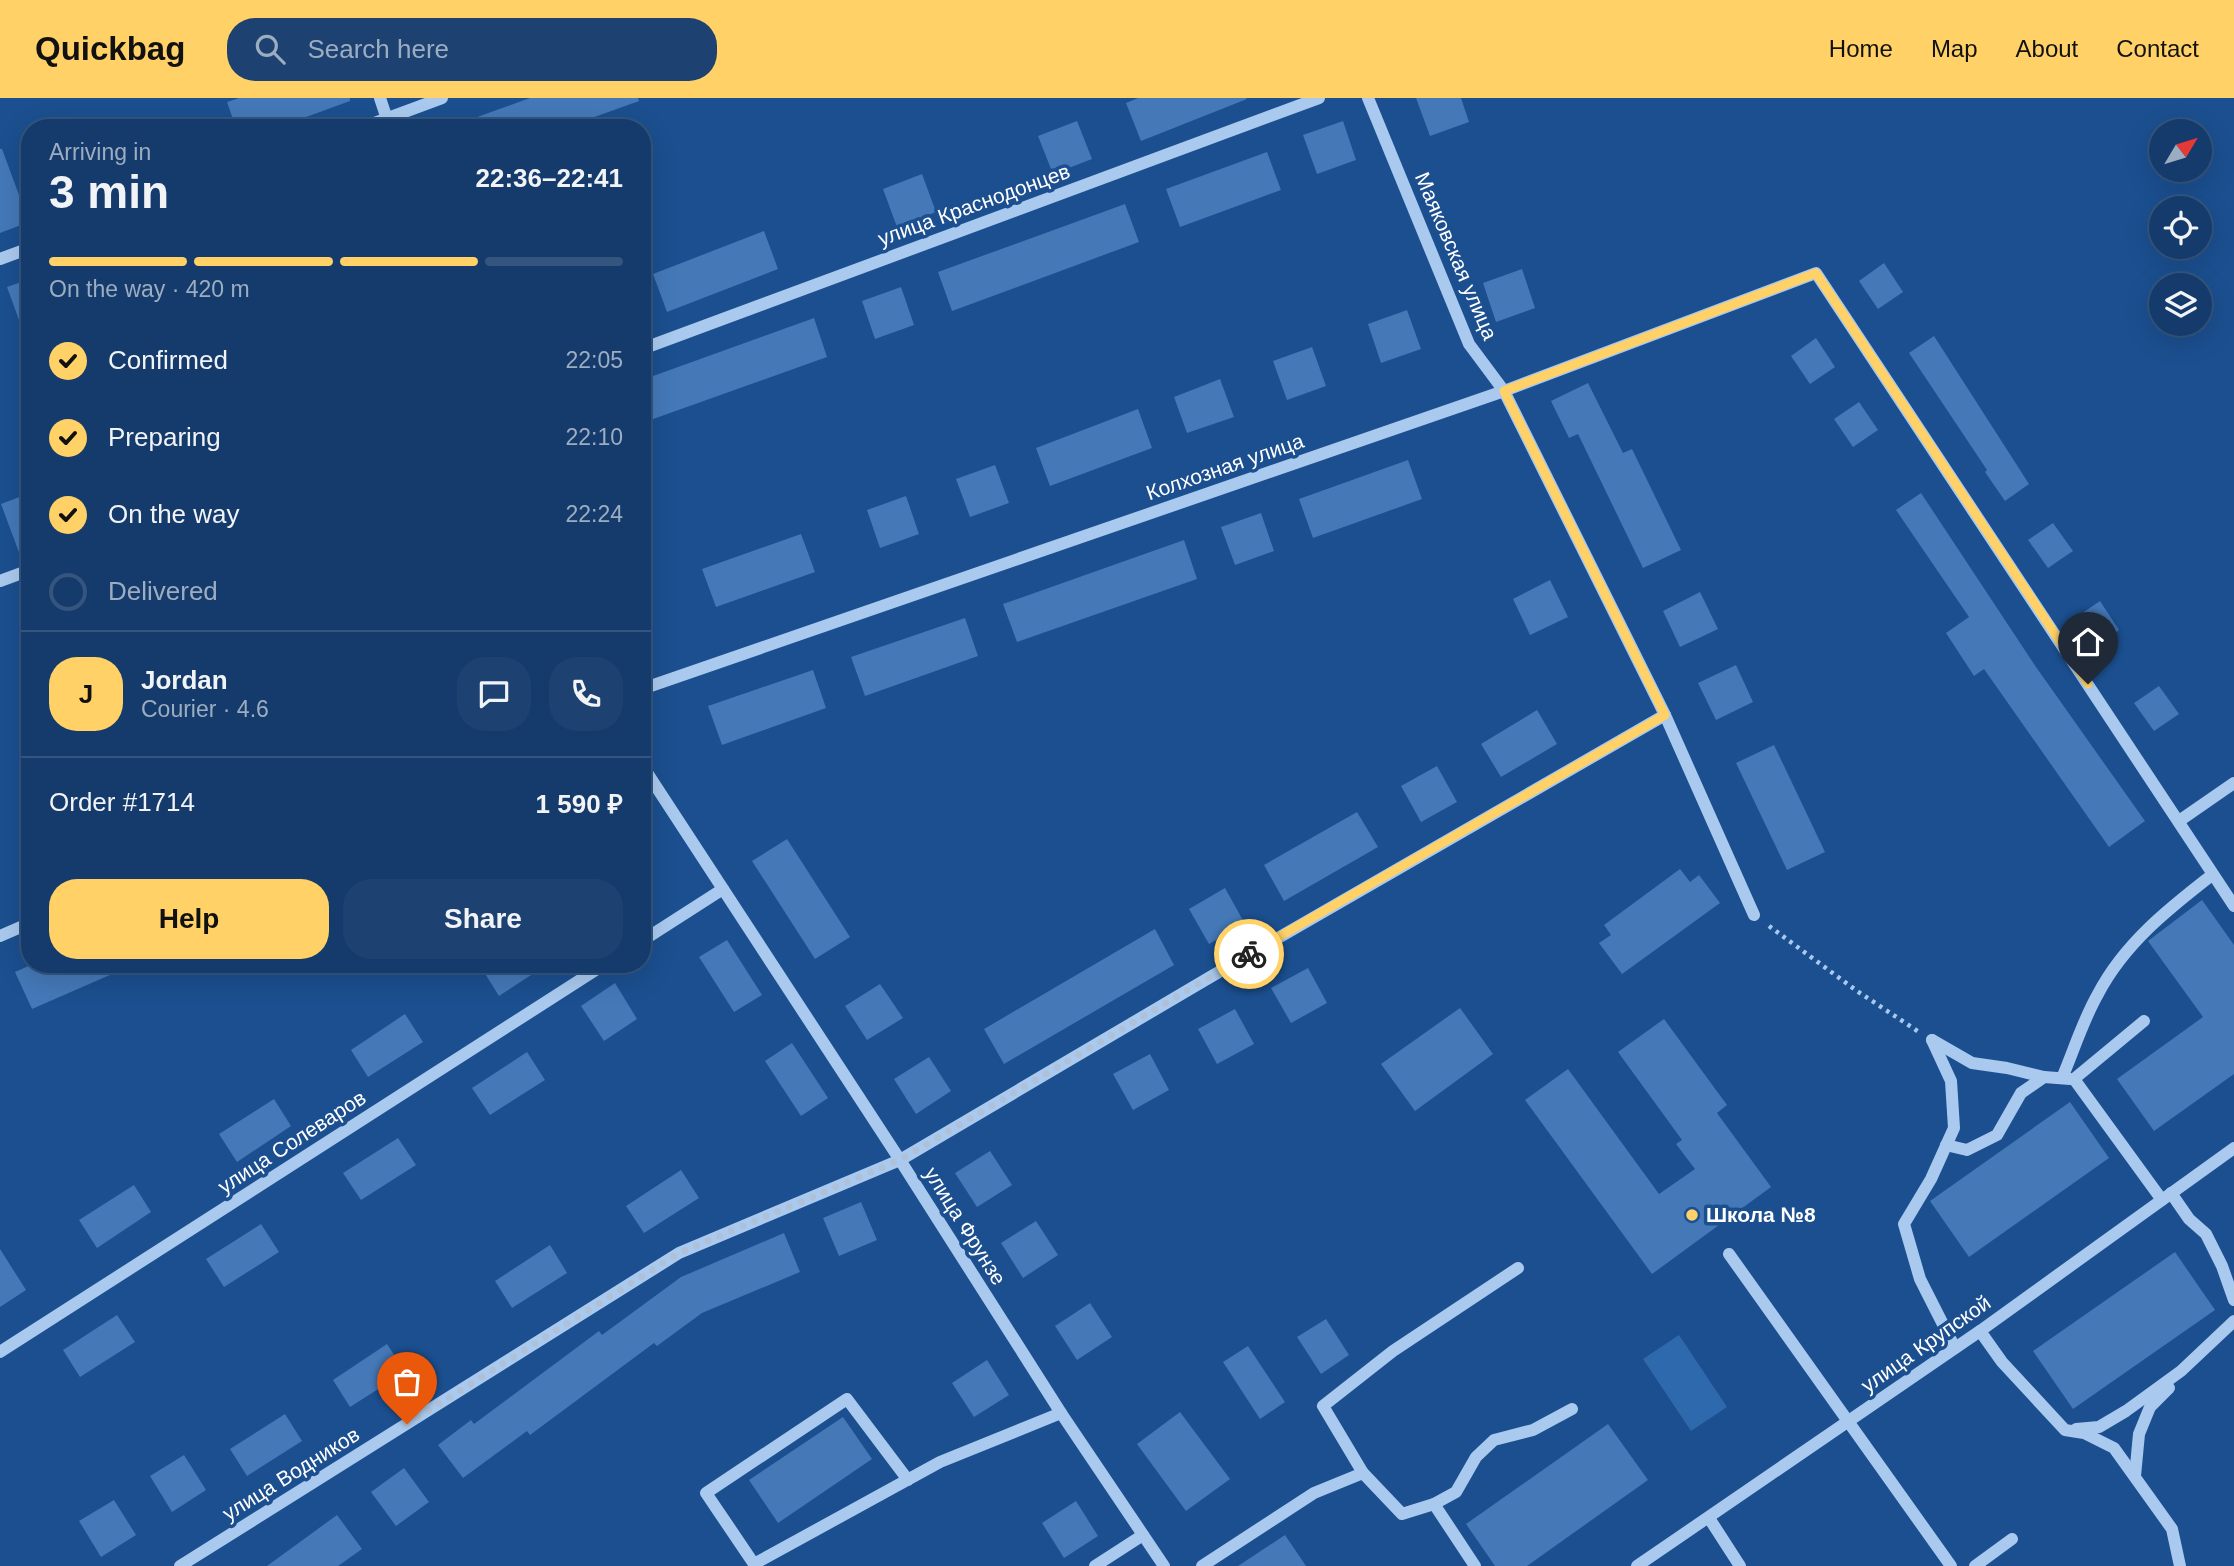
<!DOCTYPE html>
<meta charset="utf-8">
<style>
:root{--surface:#143b6b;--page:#1d4271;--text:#f1f3f6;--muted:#9dadc1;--line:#33557e;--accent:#ffd166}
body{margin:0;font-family:Arial,sans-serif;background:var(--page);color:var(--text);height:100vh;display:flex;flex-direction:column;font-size:26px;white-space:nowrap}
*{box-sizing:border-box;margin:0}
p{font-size:23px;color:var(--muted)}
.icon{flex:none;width:38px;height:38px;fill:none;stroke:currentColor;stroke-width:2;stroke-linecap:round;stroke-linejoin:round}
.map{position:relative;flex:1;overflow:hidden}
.drawer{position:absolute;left:21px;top:21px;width:630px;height:854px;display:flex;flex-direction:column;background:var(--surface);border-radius:28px;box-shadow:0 7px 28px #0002,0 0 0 2px var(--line)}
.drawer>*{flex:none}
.needle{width:46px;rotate:52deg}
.tools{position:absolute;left:2149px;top:21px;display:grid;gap:14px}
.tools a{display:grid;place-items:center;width:63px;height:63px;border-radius:50%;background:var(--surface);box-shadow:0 7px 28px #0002,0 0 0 2px var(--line);font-size:35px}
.pin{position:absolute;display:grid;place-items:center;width:60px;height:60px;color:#fff;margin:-72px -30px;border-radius:50% 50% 50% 0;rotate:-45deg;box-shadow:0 0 7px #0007}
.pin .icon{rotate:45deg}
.courier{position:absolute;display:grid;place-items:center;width:70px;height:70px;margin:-35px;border:5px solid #ffd166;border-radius:50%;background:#fff;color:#222;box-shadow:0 2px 9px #0007}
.head em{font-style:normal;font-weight:700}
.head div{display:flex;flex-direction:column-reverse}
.head{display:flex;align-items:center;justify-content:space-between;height:119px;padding:0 28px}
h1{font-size:46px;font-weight:700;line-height:52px}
.bar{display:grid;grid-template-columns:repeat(4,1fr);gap:10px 7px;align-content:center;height:84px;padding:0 28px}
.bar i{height:9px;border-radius:5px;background:var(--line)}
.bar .current{background:var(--accent)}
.bar p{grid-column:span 4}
.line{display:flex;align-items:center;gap:18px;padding:0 28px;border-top:2px solid var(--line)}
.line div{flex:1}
.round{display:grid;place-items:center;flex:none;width:74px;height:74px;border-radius:28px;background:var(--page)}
ol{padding:0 28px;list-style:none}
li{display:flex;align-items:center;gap:21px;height:77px}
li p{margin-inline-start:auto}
li .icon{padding:7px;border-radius:50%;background:var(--accent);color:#111;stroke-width:4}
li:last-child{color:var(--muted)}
li i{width:38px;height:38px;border:4px solid var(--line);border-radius:50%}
.cta{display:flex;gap:14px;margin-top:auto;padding:14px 28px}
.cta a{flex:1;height:80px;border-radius:28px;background:var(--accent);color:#111;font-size:28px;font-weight:700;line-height:80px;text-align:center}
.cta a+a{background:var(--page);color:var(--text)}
header{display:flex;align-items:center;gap:42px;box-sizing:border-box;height:98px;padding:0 35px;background:var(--accent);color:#111}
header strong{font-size:33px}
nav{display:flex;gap:38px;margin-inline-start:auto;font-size:24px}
.search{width:490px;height:63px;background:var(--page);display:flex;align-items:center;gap:18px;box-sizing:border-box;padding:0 24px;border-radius:28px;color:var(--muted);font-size:26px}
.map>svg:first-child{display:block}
.green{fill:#2e69ad}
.building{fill:#4478b7}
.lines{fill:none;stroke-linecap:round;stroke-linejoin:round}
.path{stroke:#a9c9ee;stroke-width:4.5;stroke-dasharray:3.5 5;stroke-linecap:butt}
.minor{stroke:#a9c9ee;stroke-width:12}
.done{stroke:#afc1d8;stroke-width:7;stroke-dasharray:0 12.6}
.route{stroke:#ffd166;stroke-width:9}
.poi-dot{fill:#ffd166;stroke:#1b4f8f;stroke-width:2.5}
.labels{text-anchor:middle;stroke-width:7;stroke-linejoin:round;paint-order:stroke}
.street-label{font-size:21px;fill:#fff;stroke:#1b4f8f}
.poi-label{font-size:21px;font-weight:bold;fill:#fff;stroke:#1b4f8f;text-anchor:start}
</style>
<header>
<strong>Quickbag</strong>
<div class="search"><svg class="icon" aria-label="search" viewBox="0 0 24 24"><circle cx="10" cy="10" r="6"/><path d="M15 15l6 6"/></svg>Search here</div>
<nav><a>Home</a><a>Map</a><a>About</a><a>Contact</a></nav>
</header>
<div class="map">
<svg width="2234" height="1468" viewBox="0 0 2234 1468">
<rect width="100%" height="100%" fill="#1b4f8f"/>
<path class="green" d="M 1679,1237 L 1727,1309 L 1691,1333 L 1643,1261 Z"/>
<g class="building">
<path d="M 239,0 L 350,0 L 350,3 L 276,30 L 236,30 L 227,4 Z"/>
<path d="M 530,0 L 638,0 L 639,3 L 564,30 L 456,30 L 455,27 Z"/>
<path d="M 1138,0 L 1246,0 L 1247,1 L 1141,43 L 1126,5 Z"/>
<path d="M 1416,0 L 1461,0 L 1469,24 L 1430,38 Z"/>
<path d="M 1077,23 L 1092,61 L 1053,76 L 1038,38 Z"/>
<path d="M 1343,23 L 1356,62 L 1317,76 L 1303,37 Z"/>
<path d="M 0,51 L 2,51 L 29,124 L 0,135 Z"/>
<path d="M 1267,54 L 1281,92 L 1180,129 L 1166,91 Z"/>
<path d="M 922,76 L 936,114 L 897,129 L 883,91 Z"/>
<path d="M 1125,106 L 1139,144 L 952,213 L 938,174 Z"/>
<path d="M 764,133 L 778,171 L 667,214 L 653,176 Z"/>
<path d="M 1884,165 L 1903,194 L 1878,211 L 1859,183 Z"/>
<path d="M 1522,171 L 1535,210 L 1496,224 L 1483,185 Z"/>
<path d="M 30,181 L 30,244 L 27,244 L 7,189 Z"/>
<path d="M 901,189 L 914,227 L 875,241 L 862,203 Z"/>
<path d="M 1407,212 L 1421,251 L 1381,265 L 1368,226 Z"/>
<path d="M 814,220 L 827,259 L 642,325 L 642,282 Z"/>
<path d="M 1934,238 L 2029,386 L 2005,403 L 1985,374 L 1987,372 L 1909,255 Z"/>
<path d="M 1816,240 L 1835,269 L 1810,286 L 1791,258 Z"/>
<path d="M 1312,249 L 1326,288 L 1287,302 L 1273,263 Z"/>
<path d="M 1220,281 L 1234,319 L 1187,335 L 1174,299 Z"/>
<path d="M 1588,285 L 1623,355 L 1632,351 L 1681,452 L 1643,470 L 1578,336 L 1569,340 L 1551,303 Z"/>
<path d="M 1859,304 L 1878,332 L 1853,349 L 1834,321 Z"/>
<path d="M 1138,311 L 1152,350 L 1050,388 L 1036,350 Z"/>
<path d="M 1408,362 L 1422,401 L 1313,440 L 1299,401 Z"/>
<path d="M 995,367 L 1009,405 L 970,419 L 956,381 Z"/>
<path d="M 30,395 L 30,463 L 23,465 L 1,406 Z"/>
<path d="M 1921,395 L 2036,569 L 2145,723 L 2109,749 L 1984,571 L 1974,578 L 1946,535 L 1969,519 L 1896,412 Z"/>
<path d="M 906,398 L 919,436 L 880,450 L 867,412 Z"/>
<path d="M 1261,415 L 1274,453 L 1235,467 L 1221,429 Z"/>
<path d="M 2053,425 L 2073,453 L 2048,470 L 2028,442 Z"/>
<path d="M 801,436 L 815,474 L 716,509 L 702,471 Z"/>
<path d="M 1184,442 L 1197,481 L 1017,544 L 1003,506 Z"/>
<path d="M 1550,482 L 1568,519 L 1530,537 L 1513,501 Z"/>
<path d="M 1700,494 L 1718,531 L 1680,549 L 1663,513 Z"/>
<path d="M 2100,503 L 2119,532 L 2094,549 L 2075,520 Z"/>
<path d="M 965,520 L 978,558 L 865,598 L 851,559 Z"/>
<path d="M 1736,567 L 1753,604 L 1716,622 L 1698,585 Z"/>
<path d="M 813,572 L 826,610 L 722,647 L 708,608 Z"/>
<path d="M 2159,588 L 2179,616 L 2154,633 L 2134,605 Z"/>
<path d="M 1537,612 L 1557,646 L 1501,679 L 1481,646 Z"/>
<path d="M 1774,647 L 1825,754 L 1787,772 L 1736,665 Z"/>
<path d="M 1437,668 L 1457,704 L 1421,724 L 1401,688 Z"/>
<path d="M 1357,714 L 1378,749 L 1284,803 L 1264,767 Z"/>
<path d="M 787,741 L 850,839 L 815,861 L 752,763 Z"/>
<path d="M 1680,771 L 1690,784 L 1699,777 L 1720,805 L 1622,876 L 1599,845 L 1611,837 L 1604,827 Z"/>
<path d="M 1225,790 L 1245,826 L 1209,846 L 1189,811 Z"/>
<path d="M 2202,802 L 2234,847 L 2234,976 L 2154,1033 L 2117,981 L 2203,919 L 2148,843 Z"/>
<path d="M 1155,831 L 1174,867 L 1004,966 L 984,931 Z"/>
<path d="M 727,842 L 762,897 L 734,914 L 699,859 Z"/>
<path d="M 33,866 L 135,866 L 32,911 L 15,874 Z"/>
<path d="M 479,866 L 548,866 L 499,898 Z"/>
<path d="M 1308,870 L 1327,905 L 1291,925 L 1271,890 Z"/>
<path d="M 615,885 L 637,921 L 604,943 L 581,908 Z"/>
<path d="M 880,886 L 903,920 L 867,942 L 845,908 Z"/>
<path d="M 1460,910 L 1493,956 L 1415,1013 L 1381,966 Z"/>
<path d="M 1235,911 L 1254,946 L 1217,966 L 1198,931 Z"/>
<path d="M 405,916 L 423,944 L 368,979 L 351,952 Z"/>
<path d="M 1664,921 L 1727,1007 L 1717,1015 L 1771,1089 L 1652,1176 L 1525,1002 L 1568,971 L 1659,1096 L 1695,1071 L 1676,1046 L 1682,1042 L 1618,954 Z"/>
<path d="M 792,945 L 828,1000 L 801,1018 L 765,963 Z"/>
<path d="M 527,954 L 545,982 L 490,1017 L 472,990 Z"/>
<path d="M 1150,956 L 1169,992 L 1133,1012 L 1113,976 Z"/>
<path d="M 929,959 L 951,993 L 916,1016 L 894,981 Z"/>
<path d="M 274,1001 L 291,1028 L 237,1064 L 219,1036 Z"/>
<path d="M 2070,1004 L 2109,1060 L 1969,1159 L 1930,1103 Z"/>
<path d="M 398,1040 L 416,1067 L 361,1102 L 343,1075 Z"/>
<path d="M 990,1053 L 1012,1087 L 977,1109 L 955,1075 Z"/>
<path d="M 681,1072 L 699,1100 L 644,1135 L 626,1108 Z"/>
<path d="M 134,1087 L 151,1114 L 97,1150 L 79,1122 Z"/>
<path d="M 861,1104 L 877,1142 L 839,1158 L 823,1120 Z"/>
<path d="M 1036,1123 L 1058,1157 L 1023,1180 L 1001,1145 Z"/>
<path d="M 261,1126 L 279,1154 L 224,1189 L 206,1161 Z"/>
<path d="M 784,1135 L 800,1174 L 702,1215 L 657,1248 L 654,1245 L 530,1337 L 527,1333 L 463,1380 L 438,1347 L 471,1322 L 474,1326 L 599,1233 L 602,1237 L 681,1179 Z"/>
<path d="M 550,1147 L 567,1175 L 512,1210 L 495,1183 Z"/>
<path d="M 0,1151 L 26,1192 L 0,1209 Z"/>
<path d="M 2175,1154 L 2215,1212 L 2073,1311 L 2033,1253 Z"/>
<path d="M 1090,1205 L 1112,1239 L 1077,1262 L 1055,1228 Z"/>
<path d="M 117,1217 L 135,1244 L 80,1279 L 63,1252 Z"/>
<path d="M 1326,1221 L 1349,1257 L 1321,1276 L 1297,1239 Z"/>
<path d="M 387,1246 L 405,1274 L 350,1309 L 333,1282 Z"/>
<path d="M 1248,1248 L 1285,1304 L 1260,1321 L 1223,1264 Z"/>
<path d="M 987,1262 L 1009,1297 L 974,1319 L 952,1285 Z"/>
<path d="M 1180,1314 L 1230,1381 L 1186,1413 L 1137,1346 Z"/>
<path d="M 285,1316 L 302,1343 L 247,1378 L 230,1351 Z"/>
<path d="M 843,1319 L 872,1361 L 778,1425 L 749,1382 Z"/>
<path d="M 1608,1326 L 1648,1382 L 1527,1468 L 1495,1468 L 1466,1426 Z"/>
<path d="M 184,1357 L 206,1392 L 172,1414 L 150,1378 Z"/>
<path d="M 404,1370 L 429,1404 L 396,1428 L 371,1394 Z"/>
<path d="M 114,1402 L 136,1437 L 101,1459 L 79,1423 Z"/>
<path d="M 1076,1403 L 1098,1438 L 1064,1460 L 1042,1425 Z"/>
<path d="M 337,1417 L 362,1451 L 338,1468 L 267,1468 Z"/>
<path d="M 1285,1437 L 1306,1468 L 1238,1468 Z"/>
</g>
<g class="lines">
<path class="path" d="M 1769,828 L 1857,893 L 1919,934"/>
<g class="minor">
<path d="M 380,0 L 390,30"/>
<path d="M 1368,0 L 1469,246 L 1504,293 L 1665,617 L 1754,817"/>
<path d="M 361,30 L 442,0"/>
<path d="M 0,161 L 30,150"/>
<path d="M 642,251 L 1319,0"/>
<path d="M 0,483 L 30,472"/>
<path d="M 642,591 L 1504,293 L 1816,175 L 2234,808"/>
<path d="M 642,667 L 900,1062 L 1061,1315 L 1164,1468"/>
<path d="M 2179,723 L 2234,685"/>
<path d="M 0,838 L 30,825"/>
<path d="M 642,843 L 723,791"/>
<path d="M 2144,923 L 2074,981 L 2162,1102"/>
<path d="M 1932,942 L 1951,983 L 1954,1030 L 1931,1081 L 1904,1126 L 1920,1181 L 1955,1250"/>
<path d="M 1932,942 L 1972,965 L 2007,970 L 2044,979"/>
<path d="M 2062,980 C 2074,952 2083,922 2098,896 C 2124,846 2168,811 2212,777"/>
<path d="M 1946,1047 L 1967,1052 L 1997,1037 L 2021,995 L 2044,979 L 2070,981"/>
<path d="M 2171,1095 L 2189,1121 L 2206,1136 L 2222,1168 L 2234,1202"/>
<path d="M 1729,1156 L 1951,1468"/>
<path d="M 1980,1233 L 2002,1264 L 2065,1332 L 2084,1335 L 2114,1350 L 2172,1431 L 2180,1468"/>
<path d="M 0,1254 L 605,866"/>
<path d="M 2076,1331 L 2099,1329 L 2126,1313 L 2181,1273 L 2234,1223"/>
<path d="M 1363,1375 L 1402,1416 L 1434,1406 L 1456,1394 L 1476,1359 L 1494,1342 L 1533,1332 L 1572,1311"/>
<path d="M 2135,1378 L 2139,1336 L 2150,1309 L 2169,1290"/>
<path d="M 908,1382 L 847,1301 L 706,1395 L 754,1466 L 940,1364 L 1061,1315"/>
<path d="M 1434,1406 L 1475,1468"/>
<path d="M 1709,1420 L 1740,1468"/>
<path d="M 180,1468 L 679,1155 L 900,1062 L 1212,878 L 1665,617"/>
<path d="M 1095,1468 L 1143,1437"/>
<path d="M 1202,1468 L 1314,1395 L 1363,1375 L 1323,1308 L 1393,1253 L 1518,1170"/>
<path d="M 1637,1468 L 1980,1233 L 2234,1050"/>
<path d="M 1975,1468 L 2012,1441"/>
</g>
</g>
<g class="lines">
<path class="done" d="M 407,1326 L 679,1155 L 900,1062 L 1249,856"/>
<path class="route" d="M 1249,856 L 1665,617 L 1504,293 L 1816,175 L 2088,586"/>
</g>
<circle class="poi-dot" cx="1692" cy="1117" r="7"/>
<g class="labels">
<g class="street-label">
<text transform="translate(974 107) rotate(-20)" y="7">улица Краснодонцев</text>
<text transform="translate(1456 158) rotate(67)" y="7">Маяковская улица</text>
<text transform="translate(1225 369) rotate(-19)" y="7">Колхозная улица</text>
<text transform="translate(292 1044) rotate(-33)" y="7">улица Солеваров</text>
<text transform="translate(965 1128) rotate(58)" y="7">улица Фрунзе</text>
<text transform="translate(1926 1246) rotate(-35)" y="7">улица Крупской</text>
<text transform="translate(291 1376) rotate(-32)" y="7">улица Водников</text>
</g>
<g class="poi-label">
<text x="1706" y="1124">Школа №8</text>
</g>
</g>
</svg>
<div class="tools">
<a><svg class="needle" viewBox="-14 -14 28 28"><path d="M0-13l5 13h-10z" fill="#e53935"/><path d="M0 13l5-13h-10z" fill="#9dadc1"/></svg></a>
<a><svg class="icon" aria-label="locate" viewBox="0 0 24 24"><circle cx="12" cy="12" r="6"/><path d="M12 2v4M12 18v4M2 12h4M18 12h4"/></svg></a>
<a><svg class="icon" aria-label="layers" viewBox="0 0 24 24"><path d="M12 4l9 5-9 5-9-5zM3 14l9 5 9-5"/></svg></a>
</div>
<div class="pin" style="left:407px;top:1326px;background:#ea580c"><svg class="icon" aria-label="bag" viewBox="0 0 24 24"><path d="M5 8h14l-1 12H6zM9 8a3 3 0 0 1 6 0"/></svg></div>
<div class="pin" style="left:2088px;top:586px;background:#1f2937"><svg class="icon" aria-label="home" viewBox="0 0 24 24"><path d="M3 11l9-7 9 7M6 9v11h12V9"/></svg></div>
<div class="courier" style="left:1249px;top:856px"><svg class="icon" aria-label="bike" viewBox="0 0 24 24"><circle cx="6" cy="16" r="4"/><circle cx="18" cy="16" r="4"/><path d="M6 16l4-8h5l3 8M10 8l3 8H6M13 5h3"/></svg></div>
<section class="drawer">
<div class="head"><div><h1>3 min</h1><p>Arriving in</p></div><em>22:36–22:41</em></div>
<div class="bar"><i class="current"></i><i class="current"></i><i class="current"></i><i></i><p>On the way · 420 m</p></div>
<ol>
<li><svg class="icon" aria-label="check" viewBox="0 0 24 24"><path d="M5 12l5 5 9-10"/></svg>Confirmed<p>22:05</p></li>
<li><svg class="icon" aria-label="check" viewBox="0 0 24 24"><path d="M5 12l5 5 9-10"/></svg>Preparing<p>22:10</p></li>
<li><svg class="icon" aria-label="check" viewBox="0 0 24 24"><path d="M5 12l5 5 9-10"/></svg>On the way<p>22:24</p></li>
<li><i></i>Delivered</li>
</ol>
<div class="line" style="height:126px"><b class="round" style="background:var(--accent);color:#111">J</b><div><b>Jordan</b><p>Courier · 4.6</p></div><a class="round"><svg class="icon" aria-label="chat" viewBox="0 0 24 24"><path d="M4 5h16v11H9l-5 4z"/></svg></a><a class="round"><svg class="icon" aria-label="phone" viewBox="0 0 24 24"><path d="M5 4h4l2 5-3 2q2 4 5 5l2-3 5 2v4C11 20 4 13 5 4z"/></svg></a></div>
<div class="line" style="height:91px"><div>Order #1714</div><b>1 590 ₽</b></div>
<div class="cta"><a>Help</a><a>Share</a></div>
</section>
</div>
